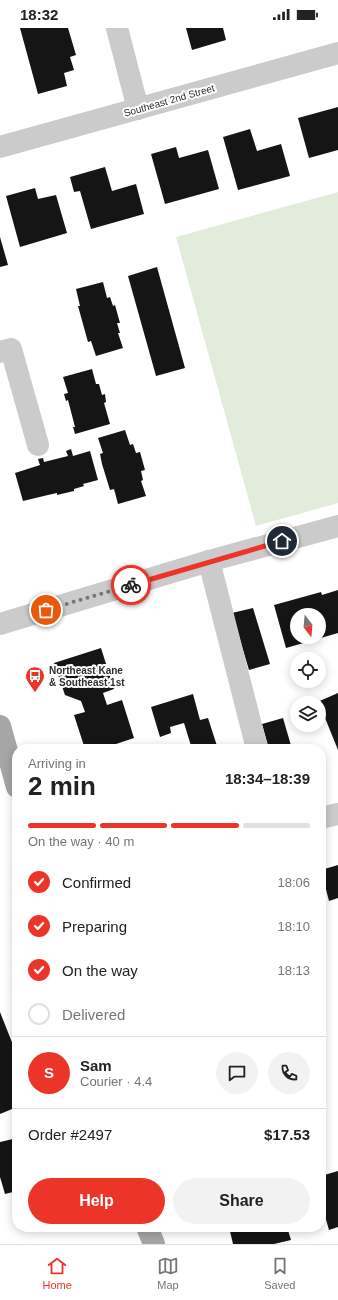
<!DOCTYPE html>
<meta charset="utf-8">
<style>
:root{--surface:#fff;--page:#f2f2f2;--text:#222;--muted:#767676;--line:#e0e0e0;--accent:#ed3429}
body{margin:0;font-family:Arial,sans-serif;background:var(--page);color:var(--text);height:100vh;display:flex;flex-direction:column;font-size:15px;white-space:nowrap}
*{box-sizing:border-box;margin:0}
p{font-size:13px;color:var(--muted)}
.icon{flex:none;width:22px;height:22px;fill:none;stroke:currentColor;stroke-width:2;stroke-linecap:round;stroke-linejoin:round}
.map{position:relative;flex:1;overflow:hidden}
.details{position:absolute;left:12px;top:716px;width:314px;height:488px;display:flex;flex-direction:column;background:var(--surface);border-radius:16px;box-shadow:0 2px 10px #0003}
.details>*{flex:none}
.needle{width:26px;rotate:164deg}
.controls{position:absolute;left:290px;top:580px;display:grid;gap:8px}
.controls a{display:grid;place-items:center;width:36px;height:36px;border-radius:50%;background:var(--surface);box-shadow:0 2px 10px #0003;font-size:20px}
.pin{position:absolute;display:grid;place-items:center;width:34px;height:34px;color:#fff;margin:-17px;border:2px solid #fff;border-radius:50%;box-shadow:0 1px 4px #0007}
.courier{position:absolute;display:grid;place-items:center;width:40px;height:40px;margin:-20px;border:3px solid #ed3429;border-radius:50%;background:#fff;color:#222;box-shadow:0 1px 5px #0007}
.summary em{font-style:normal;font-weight:600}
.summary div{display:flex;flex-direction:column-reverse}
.summary{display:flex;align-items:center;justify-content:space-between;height:68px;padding:0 16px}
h1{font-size:26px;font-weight:600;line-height:30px}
.bar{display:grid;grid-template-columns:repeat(4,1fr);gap:6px 4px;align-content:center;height:48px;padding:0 16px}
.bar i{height:5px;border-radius:3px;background:var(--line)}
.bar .current{background:var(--accent)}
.bar p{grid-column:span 4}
.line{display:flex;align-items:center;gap:10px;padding:0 16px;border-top:1px solid var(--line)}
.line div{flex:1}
.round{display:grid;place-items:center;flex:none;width:42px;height:42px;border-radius:21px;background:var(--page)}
ol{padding:0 16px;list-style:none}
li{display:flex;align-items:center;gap:12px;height:44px}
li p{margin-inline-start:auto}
li .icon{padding:4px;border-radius:50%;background:var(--accent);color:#fff;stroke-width:4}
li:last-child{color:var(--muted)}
li i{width:22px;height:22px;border:2px solid var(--line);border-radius:50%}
.action{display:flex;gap:8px;margin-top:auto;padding:8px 16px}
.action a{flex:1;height:46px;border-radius:24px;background:var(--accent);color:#fff;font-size:16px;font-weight:600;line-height:46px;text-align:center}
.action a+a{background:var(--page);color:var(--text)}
.status{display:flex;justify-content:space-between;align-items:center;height:28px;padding:0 20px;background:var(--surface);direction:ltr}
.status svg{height:11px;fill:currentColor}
.tabs{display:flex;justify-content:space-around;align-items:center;height:56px;border-top:1px solid var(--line);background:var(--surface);font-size:11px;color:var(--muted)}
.tabs a{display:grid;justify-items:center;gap:2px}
.tabs .current{color:var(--accent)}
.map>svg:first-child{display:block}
.green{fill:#e2ecdb}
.building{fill:#151515;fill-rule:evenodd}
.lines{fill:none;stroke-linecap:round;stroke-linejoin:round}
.minor{stroke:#cbcbcb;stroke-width:22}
.major{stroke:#a6a6a6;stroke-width:22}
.done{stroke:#777;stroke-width:4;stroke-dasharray:0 7.2}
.route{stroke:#ed3429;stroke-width:5}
.labels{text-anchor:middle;stroke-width:4;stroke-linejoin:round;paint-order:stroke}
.street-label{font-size:10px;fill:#2e2e2e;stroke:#fff}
.poi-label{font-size:10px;font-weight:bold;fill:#2e2e2e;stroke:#fff;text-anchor:start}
</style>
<div class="status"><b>18:32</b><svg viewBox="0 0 49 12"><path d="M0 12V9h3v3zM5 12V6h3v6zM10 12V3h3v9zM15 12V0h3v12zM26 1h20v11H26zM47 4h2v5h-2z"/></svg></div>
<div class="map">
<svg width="338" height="1216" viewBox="0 0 338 1216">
<rect width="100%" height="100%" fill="#fff"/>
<path class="green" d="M 338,164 L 338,475 L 256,498 L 176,209 Z"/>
<g class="building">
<path d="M 20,0 L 68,0 L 76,27 L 70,29 L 74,42 L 64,45 L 67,58 L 38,66 Z"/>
<path d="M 186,0 L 223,0 L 226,12 L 192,22 Z"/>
<path d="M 338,79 L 338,122 L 309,130 L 298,90 Z"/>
<path d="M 250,101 L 257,123 L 281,116 L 290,148 L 238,162 L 223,109 Z"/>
<path d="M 176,119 L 179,130 L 208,122 L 219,161 L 165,176 L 151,126 Z"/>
<path d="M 105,139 L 112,163 L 136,156 L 144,186 L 91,201 L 80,163 L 74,164 L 70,149 Z"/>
<path d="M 35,160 L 38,171 L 56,167 L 67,205 L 20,219 L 6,168 Z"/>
<path d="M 0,209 L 8,237 L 0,239 Z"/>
<path d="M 157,239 L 185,340 L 156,348 L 128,248 Z"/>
<path d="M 103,254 L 107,270 L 110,269 L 113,278 L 115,277 L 120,295 L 117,295 L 120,305 L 118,305 L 123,320 L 96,328 L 91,313 L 88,314 L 78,278 L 80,278 L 76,261 Z"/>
<path d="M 92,341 L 96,356 L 99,356 L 102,367 L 105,366 L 106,374 L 104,375 L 110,396 L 75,406 L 73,399 L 75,399 L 68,372 L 66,373 L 64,366 L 68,365 L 63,349 Z"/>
<path d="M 125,402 L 130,417 L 133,416 L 136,425 L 140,424 L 145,442 L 141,443 L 143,452 L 141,453 L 146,468 L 118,476 L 114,461 L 110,462 L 102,436 L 100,426 L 103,425 L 98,410 Z"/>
<path d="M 71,421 L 73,428 L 90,423 L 98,452 L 83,456 L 84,458 L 74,461 L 74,463 L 57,467 L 57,465 L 48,467 L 23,473 L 15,445 L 40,437 L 38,431 L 43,430 L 44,434 L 68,428 L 66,423 Z"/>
<path d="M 338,562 L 338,605 L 286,620 L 274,577 L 321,564 L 322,567 ZM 297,587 L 319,587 L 319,609 L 297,609 Z"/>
<path d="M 253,580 L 270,636 L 249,642 L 232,585 Z"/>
<path d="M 101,620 L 114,661 L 103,665 L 107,677 L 122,672 L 134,710 L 101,721 L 85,721 L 74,687 L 85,684 L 81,673 L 65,667 L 54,635 Z"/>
<path d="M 338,665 L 338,722 L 319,675 L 315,675 Z"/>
<path d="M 193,666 L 200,692 L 208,690 L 218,721 L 192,721 L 184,695 L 170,699 L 171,705 L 160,709 L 151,679 Z"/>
<path d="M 283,690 L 292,721 L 269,721 L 262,696 Z"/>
<path d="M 338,837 L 338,870 L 329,873 L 321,842 Z"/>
<path d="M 0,984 L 17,1027 L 17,1079 L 0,1086 Z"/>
<path d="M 17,1110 L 17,1163 L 5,1166 L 0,1149 L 0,1114 Z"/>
<path d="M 338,1143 L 338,1199 L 329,1202 L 321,1174 L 321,1148 Z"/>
<path d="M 229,1199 L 287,1199 L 291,1212 L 274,1216 L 233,1216 Z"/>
</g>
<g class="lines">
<g class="minor">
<path d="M 117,0 L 138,81"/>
<path d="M 0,119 L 338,25"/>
<path d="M 0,324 L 11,321 L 38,417"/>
<path d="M 209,533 L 257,721"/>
<path d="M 0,596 L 209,533 L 338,498"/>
<path d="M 321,790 L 338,786"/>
</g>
<g class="major">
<path d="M 0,698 L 17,759"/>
<path d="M 147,1199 L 154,1216"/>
</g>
</g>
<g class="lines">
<path class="done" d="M 46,582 L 131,557"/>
<path class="route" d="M 131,557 L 282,513"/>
</g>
<defs>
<g id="bus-pin" transform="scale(1)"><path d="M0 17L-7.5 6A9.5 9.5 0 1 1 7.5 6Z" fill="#ed3429" stroke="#fff"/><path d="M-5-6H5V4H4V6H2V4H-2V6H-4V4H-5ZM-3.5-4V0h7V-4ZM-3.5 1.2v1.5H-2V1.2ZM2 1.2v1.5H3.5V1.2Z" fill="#fff"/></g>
</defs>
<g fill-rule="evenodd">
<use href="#bus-pin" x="35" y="648"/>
</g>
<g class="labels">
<g class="street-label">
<text transform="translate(169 72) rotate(-16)" y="4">Southeast 2nd Street</text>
</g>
<g class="poi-label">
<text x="49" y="646">Northeast Kane<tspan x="49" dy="12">&amp; Southeast 1st</tspan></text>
</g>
</g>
</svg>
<div class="controls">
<a><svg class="needle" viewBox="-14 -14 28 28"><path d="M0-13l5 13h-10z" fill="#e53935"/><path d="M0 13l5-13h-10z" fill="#767676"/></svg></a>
<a><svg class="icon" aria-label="locate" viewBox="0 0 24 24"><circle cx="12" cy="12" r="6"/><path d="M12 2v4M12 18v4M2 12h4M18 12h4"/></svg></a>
<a><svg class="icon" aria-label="layers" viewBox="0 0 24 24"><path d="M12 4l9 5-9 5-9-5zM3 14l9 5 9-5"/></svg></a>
</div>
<div class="pin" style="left:46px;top:582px;background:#ea580c"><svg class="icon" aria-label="bag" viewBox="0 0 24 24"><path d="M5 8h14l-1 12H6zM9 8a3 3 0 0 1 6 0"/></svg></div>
<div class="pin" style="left:282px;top:513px;background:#1f2937"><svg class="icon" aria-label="home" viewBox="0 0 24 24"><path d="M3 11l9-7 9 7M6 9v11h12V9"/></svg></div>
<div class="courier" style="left:131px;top:557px"><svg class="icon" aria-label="bike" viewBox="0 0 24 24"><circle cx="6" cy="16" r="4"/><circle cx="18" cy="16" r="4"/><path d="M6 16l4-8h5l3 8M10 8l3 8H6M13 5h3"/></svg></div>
<section class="details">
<div class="summary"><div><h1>2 min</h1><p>Arriving in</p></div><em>18:34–18:39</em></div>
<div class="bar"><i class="current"></i><i class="current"></i><i class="current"></i><i></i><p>On the way · 40 m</p></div>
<ol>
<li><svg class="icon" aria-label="check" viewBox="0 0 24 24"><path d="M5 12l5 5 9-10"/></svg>Confirmed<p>18:06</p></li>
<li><svg class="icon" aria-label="check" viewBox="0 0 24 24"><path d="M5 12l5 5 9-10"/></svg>Preparing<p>18:10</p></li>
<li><svg class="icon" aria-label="check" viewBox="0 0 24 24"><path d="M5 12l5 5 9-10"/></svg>On the way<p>18:13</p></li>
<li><i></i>Delivered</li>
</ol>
<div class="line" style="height:72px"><b class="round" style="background:var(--accent);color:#fff">S</b><div><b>Sam</b><p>Courier · 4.4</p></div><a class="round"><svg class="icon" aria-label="chat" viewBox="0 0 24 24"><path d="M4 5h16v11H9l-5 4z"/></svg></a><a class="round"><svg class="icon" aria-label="phone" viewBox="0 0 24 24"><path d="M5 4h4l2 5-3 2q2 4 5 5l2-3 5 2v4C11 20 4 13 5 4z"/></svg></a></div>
<div class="line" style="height:52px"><div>Order #2497</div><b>$17.53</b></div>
<div class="action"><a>Help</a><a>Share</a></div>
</section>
</div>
<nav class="tabs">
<a class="current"><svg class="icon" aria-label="home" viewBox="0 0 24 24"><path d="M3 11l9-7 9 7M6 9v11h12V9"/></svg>Home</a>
<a><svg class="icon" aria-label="map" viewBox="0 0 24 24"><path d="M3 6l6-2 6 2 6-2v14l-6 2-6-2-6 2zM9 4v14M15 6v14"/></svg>Map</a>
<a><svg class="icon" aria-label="saved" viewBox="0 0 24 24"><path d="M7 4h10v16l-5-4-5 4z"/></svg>Saved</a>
</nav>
